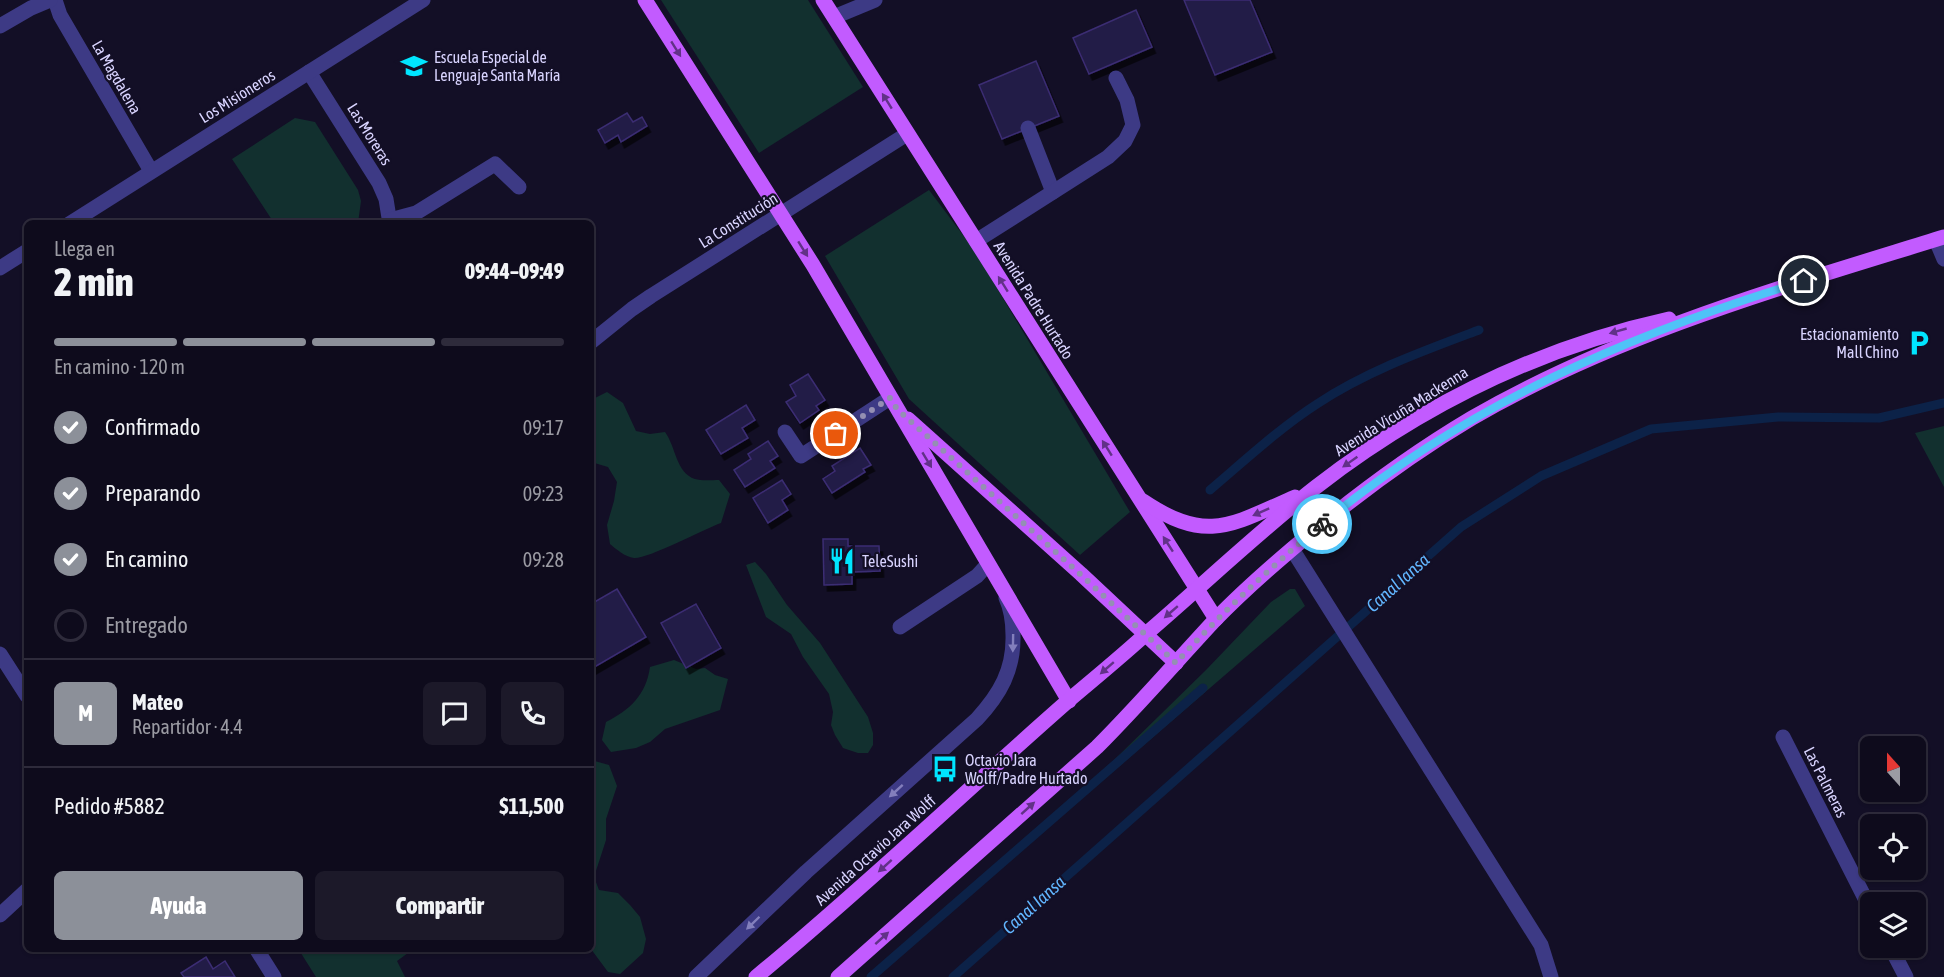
<!DOCTYPE html>
<html lang="es">
<meta charset="utf-8">
<style>
:root{--surface:#0e0b1c;--page:#1c1929;--text:#f1f3f6;--muted:#9b9ba3;--line:#2e2b3b;--accent:#8c9099}
body{margin:0;font-family:"Asap Condensed",sans-serif;background:var(--page);color:var(--text);height:100vh;display:flex;flex-direction:column;font-size:22px;white-space:nowrap}
*{box-sizing:border-box;margin:0}
p{font-size:20px;color:var(--muted)}
.icon{flex:none;width:33px;height:33px;fill:none;stroke:currentColor;stroke-width:2;stroke-linecap:round;stroke-linejoin:round}
.map{position:relative;flex:1;overflow:hidden}
.drawer{position:absolute;left:24px;top:220px;width:570px;height:732px;display:flex;flex-direction:column;background:var(--surface);border-radius:9px;box-shadow:0 2px 4px #0004,0 0 0 2px var(--line)}
.drawer>*{flex:none}
.needle{width:39px;rotate:339deg}
.controls{position:absolute;left:1860px;top:736px;display:grid;gap:12px}
.controls a{display:grid;place-items:center;width:66px;height:66px;border-radius:9px;background:var(--surface);box-shadow:0 2px 4px #0004,0 0 0 2px var(--line);font-size:30px}
.pin{position:absolute;display:grid;place-items:center;width:51px;height:51px;color:#fff;margin:-26px;border:3px solid #fff;border-radius:50%;box-shadow:0 2px 6px #0007}
.courier{position:absolute;display:grid;place-items:center;width:60px;height:60px;margin:-30px;border:4px solid #4fc3f7;border-radius:50%;background:#fff;color:#222;box-shadow:0 2px 8px #0007}
.overview em{font-style:normal;font-weight:800}
.overview div{display:flex;flex-direction:column-reverse}
.overview{display:flex;align-items:center;justify-content:space-between;height:102px;padding:0 30px}
h1{font-size:39px;font-weight:800;line-height:45px}
.bar{display:grid;grid-template-columns:repeat(4,1fr);gap:9px 6px;align-content:center;height:72px;padding:0 30px}
.bar i{height:8px;border-radius:4px;background:var(--line)}
.bar .active{background:var(--accent)}
.bar p{grid-column:span 4}
.line{display:flex;align-items:center;gap:15px;padding:0 30px;border-top:2px solid var(--line)}
.line div{flex:1}
.round{display:grid;place-items:center;flex:none;width:63px;height:63px;border-radius:9px;background:var(--page)}
ol{padding:0 30px;list-style:none}
li{display:flex;align-items:center;gap:18px;height:66px}
li p{margin-inline-start:auto}
li .icon{padding:6px;border-radius:50%;background:var(--accent);color:#fff;stroke-width:4}
li:last-child{color:var(--muted)}
li i{width:33px;height:33px;border:3px solid var(--line);border-radius:50%}
.primary-button{display:flex;gap:12px;margin-top:auto;padding:12px 30px}
.primary-button a{flex:1;height:69px;border-radius:9px;background:var(--accent);color:#fff;font-size:24px;font-weight:800;line-height:69px;text-align:center}
.primary-button a+a{background:var(--page);color:var(--text)}
.map>svg:first-child{display:block}
.green{fill:#12302f}
.lines{fill:none;stroke-linecap:round;stroke-linejoin:round}
.stream{stroke:#0c2248;stroke-width:9}
.building{fill:#241b47;stroke:#3b2d73;stroke-width:1.5;filter:url(#shadow)}
.minor{stroke:#3d3a85;stroke-width:15}
.major{stroke:#c25bff;stroke-width:15}
.oneway{fill:#623188}
.oneway2{fill:#837fbc}
.done{stroke:#948fb3;stroke-width:6;stroke-dasharray:0 10.8}
.route{stroke:#4fc3f7;stroke-width:8}
.labels{text-anchor:middle;stroke-width:4.5;stroke-linejoin:round;paint-order:stroke}
.poi-label{font-size:16px;fill:#d9d4ff;stroke:#130f26;text-anchor:start}
.street-label{font-size:16px;fill:#d9d4ff;stroke:#130f26}
.water-label{font-size:18px;font-style:italic;fill:#62b6ff;stroke:#130f26}
</style>
<div class="map">
<svg width="1944" height="977" viewBox="0 0 1944 977">
<defs>
<filter id="shadow"><feDropShadow dx="3.5" dy="6" stdDeviation="0" flood-color="#0009"/></filter>
</defs>
<rect width="100%" height="100%" fill="#130f26"/>
<g class="green">
<path d="M 661,0 L 808,0 L 863,87 L 759,153 Z"/>
<path d="M 295,118 L 315,122 L 358,190 L 361,201 L 358,223 L 274,223 L 234,162 L 232,159 Z"/>
<path d="M 929,190 L 975,251 L 1130,512 L 1080,555 L 909,399 L 825,256 Z"/>
<path d="M 607,392 L 623,403 L 636,431 L 650,434 L 665,432 C 676,447 676,473 695,479 C 701,481 712,480 719,480 L 730,494 L 721,523 C 704,529 648,559 634,558 C 625,557 616,549 610,544 L 607,525 L 614,501 L 617,482 L 608,467 L 591,462 L 591,400 Z"/>
<path d="M 1944,426 L 1944,487 L 1915,433 Z"/>
<path d="M 755,562 L 766,574 L 787,605 L 820,643 L 868,717 L 873,733 L 873,745 L 868,753 L 858,753 L 843,748 L 835,735 L 831,725 L 833,712 L 829,694 L 803,657 L 791,634 L 766,617 L 746,565 Z"/>
<path d="M 1290,589 L 1295,589 L 1305,606 L 875,977 L 870,977 L 1114,760 L 1206,670 L 1271,602 Z"/>
<path d="M 674,660 L 696,669 L 705,668 L 715,675 L 728,679 L 720,710 L 665,729 L 650,742 L 636,748 L 611,752 L 602,740 L 606,722 C 630,710 646,695 650,667 Z"/>
<path d="M 591,760 L 609,765 L 617,786 L 606,819 L 606,840 L 594,877 L 599,890 L 618,893 L 630,905 L 640,917 L 646,939 L 643,953 L 620,974 L 608,972 L 591,949 Z"/>
<path d="M 299,950 L 412,950 L 397,961 L 405,977 L 316,977 Z"/>
</g>
<g class="lines">
<g class="stream">
<path d="M 1210,490 C 1243,462 1281,427 1317,404 C 1367,371 1423,351 1479,330"/>
<path d="M 871,977 L 1203,688"/>
<path d="M 953,977 L 1461,527 L 1541,476 L 1651,429 L 1778,417 L 1879,418 L 1944,403"/>
</g>
</g>
<g class="building">
<path d="M 1184,0 L 1250,0 L 1272,52 L 1215,75 Z"/>
<path d="M 1136,10 L 1152,47 L 1089,74 L 1073,38 Z"/>
<path d="M 1036,61 L 1059,116 L 1002,139 L 979,85 Z"/>
<path d="M 627,113 L 633,122 L 642,117 L 647,126 L 621,142 L 618,135 L 605,143 L 598,130 Z"/>
<path d="M 808,374 L 825,400 L 816,406 L 819,410 L 800,423 L 786,402 L 796,396 L 790,385 Z"/>
<path d="M 746,405 L 755,420 L 742,428 L 748,438 L 721,454 L 706,430 Z"/>
<path d="M 768,441 L 778,456 L 770,461 L 775,468 L 745,487 L 734,470 L 751,459 L 748,454 Z"/>
<path d="M 860,448 L 871,465 L 863,469 L 865,472 L 832,493 L 823,479 L 835,471 L 832,466 Z"/>
<path d="M 782,480 L 791,494 L 782,500 L 788,510 L 768,523 L 753,498 Z"/>
<path d="M 823,539 L 848,539 L 848,546 L 879,546 L 880,571 L 852,572 L 852,584 L 824,585 Z"/>
<path d="M 617,589 L 646,637 L 591,669 L 591,604 Z"/>
<path d="M 696,604 L 721,648 L 686,668 L 661,623 Z"/>
<path d="M 206,957 L 213,969 L 225,961 L 235,977 L 184,977 L 181,973 Z"/>
</g>
<g class="lines">
<g class="minor">
<path d="M 55,0 L 60,15 L 151,171"/>
<path d="M 834,17 L 875,0"/>
<path d="M 0,26 L 31,8 L 50,0"/>
<path d="M 309,72 L 379,183 L 386,199 L 390,224"/>
<path d="M 1028,128 L 1053,192"/>
<path d="M 390,220 L 416,213 L 495,164 L 519,187"/>
<path d="M 69,224 L 423,0"/>
<path d="M 1936,240 L 1944,259"/>
<path d="M 976,241 L 1108,157 L 1125,141 L 1133,125 L 1127,100 L 1116,78"/>
<path d="M 0,268 L 27,251"/>
<path d="M 591,342 L 632,309 L 651,296 L 907,134"/>
<path d="M 785,432 L 801,456 L 890,398"/>
<path d="M 1292,549 L 1541,945 L 1551,977"/>
<path d="M 900,627 L 977,576 L 988,564"/>
<path d="M 0,654 L 27,696"/>
<path d="M 1783,737 L 1870,908"/>
<path d="M 0,915 L 27,890"/>
<path d="M 1891,948 L 1906,977"/>
<path d="M 257,950 L 274,977"/>
<path d="M 696,977 L 806,872 L 977,719 C 1000,694 1014,670 1013,635 C 1013,622 1011,609 1006,598"/>
</g>
<g class="major">
<path d="M 645,0 L 813,265 L 1069,701"/>
<path d="M 823,0 L 1216,619"/>
<path d="M 908,419 L 1081,574 L 1176,663"/>
<path d="M 1143,501 C 1207,544 1231,525 1295,497"/>
<path d="M 756,977 C 864,888 964,792 1069,700 C 1095,678 1122,656 1147,633 C 1203,585 1257,533 1316,487 C 1422,405 1537,348 1669,319"/>
<path d="M 838,977 L 1097,747 C 1137,707 1175,663 1214,621 C 1238,596 1265,572 1292,549 C 1348,501 1408,456 1472,418 C 1619,333 1783,287 1944,237"/>
</g>
</g>
<defs><path id="oneway-solid" d="M-6-.8H1V-3.2L6.5 0L1 3.2V.8H-6Z" transform="scale(1.5)"/></defs>
<g class="oneway">
<use href="#oneway-solid" transform="translate(676 49) rotate(58)"/>
<use href="#oneway-solid" transform="translate(887 101) rotate(-122)"/>
<use href="#oneway-solid" transform="translate(803 249) rotate(58)"/>
<use href="#oneway-solid" transform="translate(1003 284) rotate(-122)"/>
<use href="#oneway-solid" transform="translate(1618 331) rotate(164)"/>
<use href="#oneway-solid" transform="translate(1107 448) rotate(-122)"/>
<use href="#oneway-solid" transform="translate(927 460) rotate(59)"/>
<use href="#oneway-solid" transform="translate(1350 462) rotate(145)"/>
<use href="#oneway-solid" transform="translate(1261 512) rotate(156)"/>
<use href="#oneway-solid" transform="translate(1168 544) rotate(-123)"/>
<use href="#oneway-solid" transform="translate(1171 612) rotate(139)"/>
<use href="#oneway-solid" transform="translate(1107 668) rotate(139)"/>
<use href="#oneway-solid" transform="translate(1028 808) rotate(-42)"/>
<use href="#oneway-solid" transform="translate(885 866) rotate(138)"/>
<use href="#oneway-solid" transform="translate(882 938) rotate(-42)"/>
</g>
<g class="oneway2">
<use href="#oneway-solid" transform="translate(1013 643) rotate(91)"/>
<use href="#oneway-solid" transform="translate(896 791) rotate(138)"/>
<use href="#oneway-solid" transform="translate(753 923) rotate(136)"/>
</g>
<g class="lines">
<path class="done" d="M 836,434 L 890,398 L 897,409 L 1080,574 L 1176,663 C 1221,613 1270,568 1322,524"/>
<path class="route" d="M 1322,524 C 1466,405 1627,335 1804,281"/>
</g>
<defs>
<g id="school-bare" transform="scale(2.07)"><path d="M0-5L7-2L0 1L-7-2ZM-4 1L0 2.5L4 1V4Q0 6-4 4Z" fill="#00e5ff" stroke="#130f26" stroke-width="2.5" paint-order="stroke"/></g>
<g id="parking-bare" transform="scale(2.07)"><path d="M-3.5-5.5H1a3.5 3.5 0 0 1 0 7H-1V5.5H-3.5ZM-1-3.4V-.6H.8a1.4 1.4 0 0 0 0-2.8Z" fill="#00e5ff" stroke="#130f26" stroke-width="2.5" paint-order="stroke"/></g>
<g id="restaurant-bare" transform="scale(2.07)"><path d="M-5-6h1v4h1v-4h1v4h1v-4h1v5L-1.5 .5V6h-2V.5L-5-1ZM5-6V6H3V1.5H1.5Q1.5-4 5-6Z" fill="#00e5ff" stroke="#130f26" stroke-width="2.5" paint-order="stroke"/></g>
<g id="bus-bare" transform="scale(2.07)"><path d="M-5-6H5V4H4V6H2V4H-2V6H-4V4H-5ZM-3.5-4V0h7V-4ZM-3.5 1.2v1.5H-2V1.2ZM2 1.2v1.5H3.5V1.2Z" fill="#00e5ff" stroke="#130f26" stroke-width="2.5" paint-order="stroke"/></g>
</defs>
<g fill-rule="evenodd">
<use href="#school-bare" x="414" y="66"/>
<use href="#parking-bare" x="1919" y="343"/>
<use href="#restaurant-bare" x="842" y="561"/>
<use href="#bus-bare" x="945" y="769"/>
</g>
<g class="labels">
<g class="poi-label">
<text x="434" y="63">Escuela Especial de<tspan x="434" dy="18">Lenguaje Santa María</tspan></text>
<text x="1899" y="340" text-anchor="end">Estacionamiento<tspan x="1899" dy="18">Mall Chino</tspan></text>
<text x="862" y="567">TeleSushi</text>
<text x="965" y="766">Octavio Jara<tspan x="965" dy="18">Wolff/Padre Hurtado</tspan></text>
</g>
<g class="street-label">
<text transform="translate(117 77) rotate(60)" y="6">La Magdalena</text>
<text transform="translate(237 96) rotate(-32)" y="6">Los Misioneros</text>
<text transform="translate(370 134) rotate(58)" y="6">Las Moreras</text>
<text transform="translate(738 220) rotate(-32)" y="6">La Constitución</text>
<text transform="translate(1034 300) rotate(58)" y="6">Avenida Padre Hurtado</text>
<text transform="translate(1401 411) rotate(-32)" y="6">Avenida Vicuña Mackenna</text>
<text transform="translate(1826 782) rotate(63)" y="6">Las Palmeras</text>
<text transform="translate(875 850) rotate(-42)" y="6">Avenida Octavio Jara Wolff</text>
</g>
<g class="water-label">
<text transform="translate(1398 583) rotate(-42)" y="6">Canal Iansa</text>
<text transform="translate(1034 905) rotate(-42)" y="6">Canal Iansa</text>
</g>
</g>
</svg>
<div class="controls">
<a><svg class="needle" viewBox="-14 -14 28 28"><path d="M0-13l5 13h-10z" fill="#e53935"/><path d="M0 13l5-13h-10z" fill="#9b9ba3"/></svg></a>
<a><svg class="icon" aria-label="locate" viewBox="0 0 24 24"><circle cx="12" cy="12" r="6"/><path d="M12 2v4M12 18v4M2 12h4M18 12h4"/></svg></a>
<a><svg class="icon" aria-label="layers" viewBox="0 0 24 24"><path d="M12 4l9 5-9 5-9-5zM3 14l9 5 9-5"/></svg></a>
</div>
<div class="pin" style="left:836px;top:434px;background:#ea580c"><svg class="icon" aria-label="bag" viewBox="0 0 24 24"><path d="M5 8h14l-1 12H6zM9 8a3 3 0 0 1 6 0"/></svg></div>
<div class="pin" style="left:1804px;top:281px;background:#1f2937"><svg class="icon" aria-label="home" viewBox="0 0 24 24"><path d="M3 11l9-7 9 7M6 9v11h12V9"/></svg></div>
<div class="courier" style="left:1322px;top:524px"><svg class="icon" aria-label="bike" viewBox="0 0 24 24"><circle cx="6" cy="16" r="4"/><circle cx="18" cy="16" r="4"/><path d="M6 16l4-8h5l3 8M10 8l3 8H6M13 5h3"/></svg></div>
<section class="drawer">
<div class="overview"><div><h1>2 min</h1><p>Llega en</p></div><em>09:44–09:49</em></div>
<div class="bar"><i class="active"></i><i class="active"></i><i class="active"></i><i></i><p>En camino · 120 m</p></div>
<ol>
<li><svg class="icon" aria-label="check" viewBox="0 0 24 24"><path d="M5 12l5 5 9-10"/></svg>Confirmado<p>09:17</p></li>
<li><svg class="icon" aria-label="check" viewBox="0 0 24 24"><path d="M5 12l5 5 9-10"/></svg>Preparando<p>09:23</p></li>
<li><svg class="icon" aria-label="check" viewBox="0 0 24 24"><path d="M5 12l5 5 9-10"/></svg>En camino<p>09:28</p></li>
<li><i></i>Entregado</li>
</ol>
<div class="line" style="height:108px"><b class="round" style="background:var(--accent);color:#fff">M</b><div><b>Mateo</b><p>Repartidor · 4.4</p></div><a class="round"><svg class="icon" aria-label="chat" viewBox="0 0 24 24"><path d="M4 5h16v11H9l-5 4z"/></svg></a><a class="round"><svg class="icon" aria-label="phone" viewBox="0 0 24 24"><path d="M5 4h4l2 5-3 2q2 4 5 5l2-3 5 2v4C11 20 4 13 5 4z"/></svg></a></div>
<div class="line" style="height:78px"><div>Pedido #5882</div><b>$11,500</b></div>
<div class="primary-button"><a>Ayuda</a><a>Compartir</a></div>
</section>
</div>
